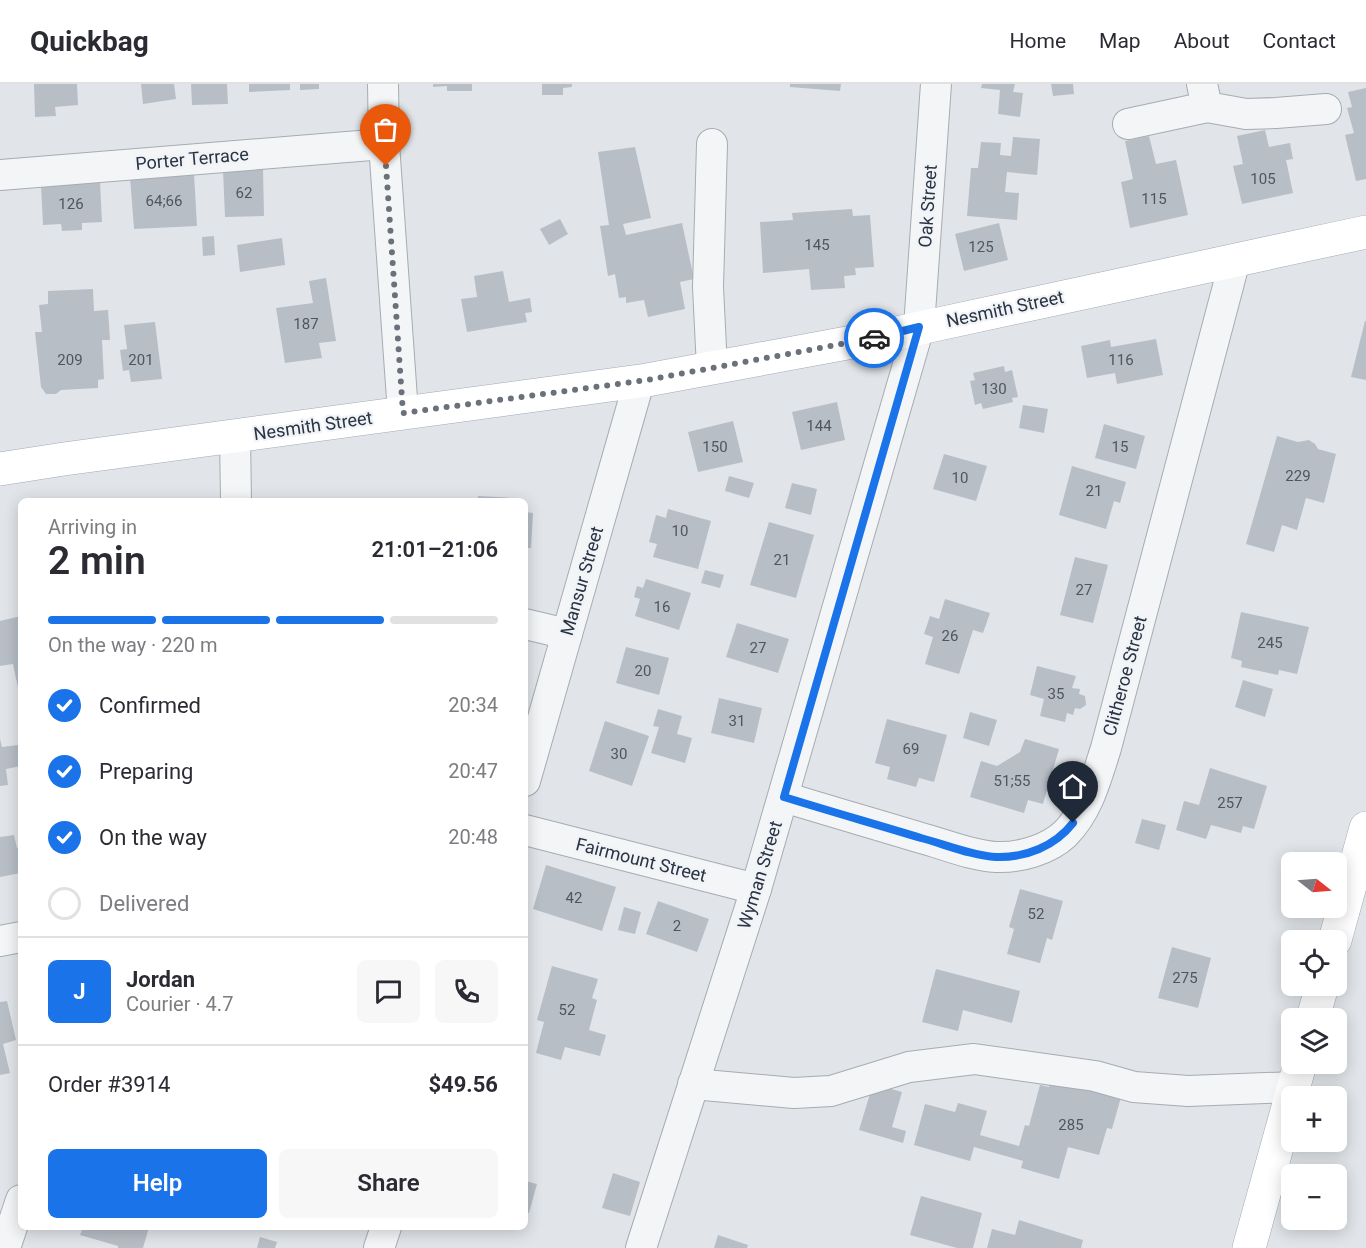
<!DOCTYPE html>
<meta charset="utf-8">
<style>
:root{--surface:#fff;--page:#f7f7f7;--text:#2b2b33;--muted:#7c7c81;--line:#e1e1e2;--accent:#1a73e8}
body{margin:0;font-family:Roboto,sans-serif;background:var(--page);color:var(--text);height:100vh;display:flex;flex-direction:column;font-size:22px;white-space:nowrap}
*{box-sizing:border-box;margin:0}
p{font-size:20px;color:var(--muted)}
.icon{flex:none;width:33px;height:33px;fill:none;stroke:currentColor;stroke-width:2;stroke-linecap:round;stroke-linejoin:round}
.map{position:relative;flex:1;overflow:hidden}
.sheet{position:absolute;left:18px;top:414px;width:510px;height:732px;display:flex;flex-direction:column;background:var(--surface);border-radius:9px;box-shadow:0 3px 15px #0003}
.sheet>*{flex:none}
.needle{width:39px;rotate:107deg}
.buttons{position:absolute;left:1281px;top:768px;display:grid;gap:12px}
.buttons a{display:grid;place-items:center;width:66px;height:66px;border-radius:9px;background:var(--surface);box-shadow:0 3px 15px #0003;font-size:30px}
.pin{position:absolute;display:grid;place-items:center;width:51px;height:51px;color:#fff;margin:-62px -26px;border-radius:50% 50% 50% 0;rotate:-45deg;box-shadow:0 0 6px #0007}
.pin .icon{rotate:45deg}
.courier{position:absolute;display:grid;place-items:center;width:60px;height:60px;margin:-30px;border:4px solid #1a73e8;border-radius:50%;background:#fff;color:#222;box-shadow:0 2px 8px #0007}
.head em{font-style:normal;font-weight:600}
.head div{display:flex;flex-direction:column-reverse}
.head{display:flex;align-items:center;justify-content:space-between;height:102px;padding:0 30px}
h1{font-size:39px;font-weight:600;line-height:45px}
.bar{display:grid;grid-template-columns:repeat(4,1fr);gap:9px 6px;align-content:center;height:72px;padding:0 30px}
.bar i{height:8px;border-radius:4px;background:var(--line)}
.bar .selected{background:var(--accent)}
.bar p{grid-column:span 4}
.line{display:flex;align-items:center;gap:15px;padding:0 30px;border-top:2px solid var(--line)}
.line div{flex:1}
.round{display:grid;place-items:center;flex:none;width:63px;height:63px;border-radius:9px;background:var(--page)}
ol{padding:0 30px;list-style:none}
li{display:flex;align-items:center;gap:18px;height:66px}
li p{margin-inline-start:auto}
li .icon{padding:6px;border-radius:50%;background:var(--accent);color:#fff;stroke-width:4}
li:last-child{color:var(--muted)}
li i{width:33px;height:33px;border:3px solid var(--line);border-radius:50%}
.action{display:flex;gap:12px;margin-top:auto;padding:12px 30px}
.action a{flex:1;height:69px;border-radius:9px;background:var(--accent);color:#fff;font-size:24px;font-weight:600;line-height:69px;text-align:center}
.action a+a{background:var(--page);color:var(--text)}
header{display:flex;align-items:center;gap:36px;box-sizing:border-box;height:84px;padding:0 30px;background:var(--surface);border-bottom:2px solid var(--line)}
header strong{font-size:28px}
nav{display:flex;gap:33px;margin-inline-start:auto;font-size:21px}
.map>svg:first-child{display:block}
.building{fill:#b8bec6}
.lines{fill:none;stroke-linecap:round;stroke-linejoin:round}
.minor-casing{stroke:#a6acb3;stroke-width:32}
.major-casing{stroke:#a0aab4;stroke-width:34}
.minor{stroke:#f3f5f7;stroke-width:30}
.major{stroke:#fff;stroke-width:33}
.done{stroke:#6a717b;stroke-width:6;stroke-dasharray:0 10.8}
.route{stroke:#1a73e8;stroke-width:8}
.labels{text-anchor:middle;stroke-width:4.5;stroke-linejoin:round;paint-order:stroke}
.number-label{font-size:15px;fill:#4e5662}
.street-label{font-size:18px;fill:#2a3340;stroke:#f0f3f7}
</style>
<header>
<strong>Quickbag</strong>
<nav><a>Home</a><a>Map</a><a>About</a><a>Contact</a></nav>
</header>
<div class="map">
<svg width="1366" height="1164" viewBox="0 0 1366 1164">
<rect width="100%" height="100%" fill="#e1e5e9"/>
<g class="building">
<path d="M 34,0 L 77,0 L 78,21 L 55,23 L 56,32 L 35,33 Z"/>
<path d="M 141,0 L 174,0 L 176,15 L 143,20 Z"/>
<path d="M 191,0 L 227,0 L 228,20 L 192,21 Z"/>
<path d="M 249,0 L 290,0 L 290,6 L 249,8 Z"/>
<path d="M 300,0 L 319,0 L 319,5 L 300,6 Z"/>
<path d="M 433,0 L 472,0 L 472,7 L 447,7 L 447,2 L 433,3 Z"/>
<path d="M 542,0 L 572,0 L 572,3 L 563,4 L 563,11 L 542,11 Z"/>
<path d="M 790,0 L 841,0 L 840,7 L 790,3 Z"/>
<path d="M 982,0 L 1015,0 L 1013,8 L 1023,9 L 1020,33 L 998,30 L 1000,6 L 981,4 Z"/>
<path d="M 1051,0 L 1073,0 L 1074,10 L 1053,12 Z"/>
<path d="M 1366,4 L 1366,95 L 1356,97 L 1345,51 L 1354,49 L 1347,24 L 1352,23 L 1348,8 Z"/>
<path d="M 1265,46 L 1269,63 L 1290,59 L 1293,75 L 1286,76 L 1293,109 L 1242,120 L 1233,82 L 1243,80 L 1237,52 Z"/>
<path d="M 1149,52 L 1156,80 L 1176,76 L 1188,131 L 1130,144 L 1121,98 L 1133,95 L 1125,57 Z"/>
<path d="M 1013,53 L 1040,55 L 1037,91 L 1007,88 L 1005,108 L 1019,109 L 1017,136 L 967,132 L 971,84 L 978,84 L 981,58 L 1001,59 L 1000,71 L 1011,72 Z"/>
<path d="M 635,63 L 651,134 L 623,140 L 626,151 L 682,139 L 694,195 L 680,198 L 685,225 L 648,233 L 644,216 L 626,219 L 626,213 L 619,214 L 615,190 L 608,192 L 600,142 L 609,141 L 598,68 Z"/>
<path d="M 263,85 L 264,132 L 225,133 L 223,86 Z"/>
<path d="M 194,90 L 197,142 L 134,145 L 130,93 Z"/>
<path d="M 100,98 L 102,138 L 82,139 L 82,146 L 62,147 L 61,140 L 43,141 L 41,101 Z"/>
<path d="M 852,125 L 853,132 L 870,131 L 874,183 L 855,184 L 856,191 L 844,192 L 845,204 L 811,206 L 809,185 L 763,189 L 760,138 L 793,136 L 792,129 Z"/>
<path d="M 560,135 L 568,150 L 549,161 L 540,145 Z"/>
<path d="M 999,139 L 1008,176 L 964,187 L 955,150 Z"/>
<path d="M 214,152 L 215,171 L 203,172 L 202,153 Z"/>
<path d="M 282,154 L 285,181 L 240,188 L 237,161 Z"/>
<path d="M 503,187 L 509,218 L 530,214 L 532,228 L 525,229 L 527,238 L 467,248 L 461,215 L 477,213 L 474,192 Z"/>
<path d="M 326,194 L 336,257 L 319,259 L 322,274 L 285,279 L 276,224 L 313,219 L 309,197 Z"/>
<path d="M 93,205 L 94,227 L 108,226 L 110,256 L 102,256 L 104,295 L 98,296 L 98,304 L 61,306 L 56,310 L 46,310 L 41,303 L 35,248 L 42,248 L 39,221 L 48,220 L 48,207 Z"/>
<path d="M 1365,237 L 1366,237 L 1366,296 L 1351,293 Z"/>
<path d="M 155,238 L 162,295 L 131,298 L 129,286 L 123,287 L 120,266 L 127,265 L 124,241 Z"/>
<path d="M 1156,255 L 1163,291 L 1117,300 L 1115,289 L 1087,294 L 1081,262 L 1110,256 L 1111,263 Z"/>
<path d="M 1004,282 L 1005,288 L 1012,286 L 1018,313 L 1012,314 L 1013,318 L 983,325 L 981,319 L 975,321 L 970,297 L 975,296 L 973,289 Z"/>
<path d="M 837,318 L 845,356 L 801,366 L 792,328 Z"/>
<path d="M 1023,321 L 1048,325 L 1044,349 L 1019,344 Z"/>
<path d="M 733,337 L 743,378 L 698,388 L 688,348 Z"/>
<path d="M 1104,340 L 1145,352 L 1136,385 L 1095,374 Z"/>
<path d="M 1277,352 L 1298,358 L 1309,356 L 1315,360 L 1318,365 L 1336,370 L 1324,419 L 1306,414 L 1297,446 L 1282,441 L 1274,468 L 1246,460 Z"/>
<path d="M 944,370 L 987,382 L 976,417 L 933,405 Z"/>
<path d="M 1072,382 L 1126,398 L 1120,419 L 1114,417 L 1106,445 L 1059,431 Z"/>
<path d="M 729,392 L 754,399 L 749,414 L 725,407 Z"/>
<path d="M 792,399 L 817,405 L 811,431 L 785,424 Z"/>
<path d="M 478,412 L 514,414 L 514,417 L 478,417 Z"/>
<path d="M 668,425 L 711,437 L 698,485 L 653,473 L 657,460 L 649,458 L 656,431 L 666,434 Z"/>
<path d="M 525,428 L 533,429 L 531,464 L 525,464 Z"/>
<path d="M 769,438 L 814,451 L 796,514 L 750,501 Z"/>
<path d="M 1075,473 L 1108,481 L 1093,539 L 1060,531 Z"/>
<path d="M 705,486 L 724,491 L 720,504 L 701,499 Z"/>
<path d="M 646,495 L 691,509 L 679,546 L 635,532 L 640,515 L 634,513 L 637,502 L 643,504 Z"/>
<path d="M 945,515 L 990,529 L 983,549 L 973,546 L 959,590 L 925,580 L 933,553 L 924,550 L 930,532 L 939,535 Z"/>
<path d="M 1241,528 L 1309,543 L 1297,590 L 1279,586 L 1278,591 L 1241,583 L 1242,577 L 1231,574 Z"/>
<path d="M 21,532 L 21,613 L 20,613 L 13,580 L 0,582 L 0,537 Z"/>
<path d="M 737,539 L 789,555 L 778,589 L 726,573 Z"/>
<path d="M 626,563 L 669,574 L 659,611 L 616,599 Z"/>
<path d="M 1037,582 L 1076,592 L 1072,604 L 1080,605 L 1079,610 L 1085,612 L 1086,621 L 1080,625 L 1075,624 L 1073,631 L 1067,629 L 1065,638 L 1040,632 L 1044,615 L 1030,611 Z"/>
<path d="M 1243,596 L 1273,605 L 1265,633 L 1235,623 Z"/>
<path d="M 719,614 L 762,624 L 754,659 L 711,649 Z"/>
<path d="M 658,625 L 682,632 L 677,650 L 692,654 L 685,679 L 651,669 L 659,643 L 653,642 Z"/>
<path d="M 970,628 L 997,636 L 989,662 L 963,654 Z"/>
<path d="M 887,635 L 947,651 L 934,698 L 919,694 L 916,703 L 887,695 L 890,683 L 875,679 Z"/>
<path d="M 605,637 L 649,652 L 632,702 L 589,687 Z"/>
<path d="M 0,655 L 2,663 L 18,661 L 21,682 L 6,685 L 8,701 L 0,702 Z"/>
<path d="M 1025,655 L 1059,665 L 1043,720 L 1028,716 L 1024,729 L 970,713 L 981,677 L 997,682 L 1020,668 Z"/>
<path d="M 1210,684 L 1267,702 L 1254,745 L 1243,742 L 1241,749 L 1211,741 L 1206,755 L 1176,746 L 1184,717 L 1199,721 Z"/>
<path d="M 1142,735 L 1166,741 L 1159,766 L 1135,759 Z"/>
<path d="M 14,751 L 17,764 L 21,763 L 21,789 L 0,793 L 0,753 Z"/>
<path d="M 546,781 L 616,803 L 602,847 L 533,825 Z"/>
<path d="M 1020,805 L 1063,817 L 1052,856 L 1047,854 L 1040,879 L 1007,870 L 1014,845 L 1009,843 Z"/>
<path d="M 658,817 L 709,835 L 697,868 L 646,850 Z"/>
<path d="M 624,823 L 641,828 L 635,850 L 618,846 Z"/>
<path d="M 1172,863 L 1211,874 L 1198,924 L 1158,914 Z"/>
<path d="M 552,882 L 598,895 L 592,914 L 597,916 L 589,946 L 606,951 L 600,972 L 565,963 L 561,976 L 536,969 L 544,938 L 537,936 Z"/>
<path d="M 936,885 L 1020,907 L 1012,939 L 963,926 L 958,947 L 922,938 Z"/>
<path d="M 7,917 L 16,956 L 3,960 L 10,989 L 0,991 L 0,918 Z"/>
<path d="M 1052,993 L 1123,1006 L 1112,1045 L 1107,1044 L 1099,1071 L 1068,1063 L 1059,1095 L 1021,1084 L 1023,1077 L 974,1063 L 970,1077 L 914,1061 L 925,1020 L 955,1028 L 958,1019 L 987,1027 L 980,1051 L 1019,1062 L 1025,1041 L 1029,1042 L 1040,1001 L 1049,1003 Z"/>
<path d="M 873,1000 L 902,1008 L 892,1043 L 906,1047 L 903,1059 L 859,1046 Z"/>
<path d="M 613,1089 L 640,1098 L 630,1132 L 602,1124 Z"/>
<path d="M 525,1097 L 537,1100 L 529,1129 L 525,1128 Z"/>
<path d="M 921,1112 L 982,1129 L 973,1164 L 957,1164 L 910,1151 Z"/>
<path d="M 1019,1136 L 1083,1156 L 1081,1164 L 987,1164 L 992,1145 L 1015,1151 Z"/>
<path d="M 83,1143 L 149,1143 L 143,1164 L 118,1164 L 118,1162 L 80,1151 Z"/>
<path d="M 718,1151 L 748,1161 L 747,1164 L 714,1164 Z"/>
<path d="M 260,1153 L 277,1158 L 275,1164 L 257,1164 Z"/>
</g>
<g class="lines">
<g class="minor-casing">
<g id="minor">
<path d="M 383,0 L 384,60 L 403,329"/>
<path d="M 1202,0 L 1207,23 L 1246,30 L 1276,29 L 1326,25"/>
<path d="M 1128,40 L 1207,23"/>
<path d="M 712,60 L 708,203 L 712,284"/>
<path d="M 0,91 L 384,60"/>
<path d="M 235,352 L 236,417"/>
<path d="M 525,540 L 567,550"/>
<path d="M 525,697 L 639,298"/>
<path d="M 784,713 C 829,727 875,740 921,754 C 944,760 972,772 996,773 C 1019,774 1048,766 1065,750 C 1088,727 1096,695 1106,664 L 1235,176"/>
<path d="M 525,746 L 756,805"/>
<path d="M 0,857 L 21,853"/>
<path d="M 693,1000 L 794,1009 L 831,1007 L 909,983 L 974,975 L 1095,992 L 1134,1003 L 1188,1007 L 1294,1003"/>
<path d="M 5,1164 L 21,1116"/>
<path d="M 379,1164 L 386,1143"/>
<path d="M 641,1164 L 756,805 L 919,243 L 936,0"/>
</g>
</g>
<g class="major-casing">
<g id="major">
<path d="M 0,385 L 64,375 L 647,296 L 874,254 L 1366,148"/>
<path d="M 1335,856 L 1366,744"/>
<path d="M 1313,934 L 1322,902"/>
<path d="M 1249,1164 L 1300,980"/>
</g>
</g>
<use href="#minor" class="minor"/>
<use href="#major" class="major"/>
</g>
<g class="lines">
<path class="done" d="M 386,82 L 403,329 L 647,296 L 874,254"/>
<path class="route" d="M 874,254 L 919,243 L 784,713 C 829,727 875,740 921,754 C 944,760 973,772 996,773 C 1026,774 1055,762 1073,739"/>
</g>
<g class="labels">
<g class="number-label">
<text x="1263" y="100">105</text>
<text x="244" y="114">62</text>
<text x="1154" y="120">115</text>
<text x="164" y="122">64;66</text>
<text x="71" y="125">126</text>
<text x="817" y="166">145</text>
<text x="981" y="168">125</text>
<text x="306" y="245">187</text>
<text x="70" y="281">209</text>
<text x="141" y="281">201</text>
<text x="1121" y="281">116</text>
<text x="994" y="310">130</text>
<text x="819" y="347">144</text>
<text x="715" y="368">150</text>
<text x="1120" y="368">15</text>
<text x="1298" y="397">229</text>
<text x="960" y="399">10</text>
<text x="1094" y="412">21</text>
<text x="680" y="452">10</text>
<text x="782" y="481">21</text>
<text x="1084" y="511">27</text>
<text x="662" y="528">16</text>
<text x="950" y="557">26</text>
<text x="1270" y="564">245</text>
<text x="758" y="569">27</text>
<text x="643" y="592">20</text>
<text x="1056" y="615">35</text>
<text x="737" y="642">31</text>
<text x="911" y="670">69</text>
<text x="619" y="675">30</text>
<text x="1012" y="702">51;55</text>
<text x="1230" y="724">257</text>
<text x="574" y="819">42</text>
<text x="1036" y="835">52</text>
<text x="677" y="847">2</text>
<text x="1185" y="899">275</text>
<text x="567" y="931">52</text>
<text x="1071" y="1046">285</text>
</g>
<g class="street-label">
<text transform="translate(192 75) rotate(-5)" y="6">Porter Terrace</text>
<text transform="translate(928 122) rotate(-86)" y="6">Oak Street</text>
<text transform="translate(1005 225) rotate(-12)" y="6">Nesmith Street</text>
<text transform="translate(313 342) rotate(-8)" y="6">Nesmith Street</text>
<text transform="translate(582 497) rotate(-74)" y="6">Mansur Street</text>
<text transform="translate(1125 592) rotate(-75)" y="6">Clitheroe Street</text>
<text transform="translate(641 776) rotate(14)" y="6">Fairmount Street</text>
<text transform="translate(760 791) rotate(-73)" y="6">Wyman Street</text>
</g>
</g>
</svg>
<div class="buttons">
<a><svg class="needle" viewBox="-14 -14 28 28"><path d="M0-13l5 13h-10z" fill="#e53935"/><path d="M0 13l5-13h-10z" fill="#7c7c81"/></svg></a>
<a><svg class="icon" aria-label="locate" viewBox="0 0 24 24"><circle cx="12" cy="12" r="6"/><path d="M12 2v4M12 18v4M2 12h4M18 12h4"/></svg></a>
<a><svg class="icon" aria-label="layers" viewBox="0 0 24 24"><path d="M12 4l9 5-9 5-9-5zM3 14l9 5 9-5"/></svg></a>
<a>+</a>
<a>−</a>
</div>
<div class="pin" style="left:386px;top:82px;background:#ea580c"><svg class="icon" aria-label="bag" viewBox="0 0 24 24"><path d="M5 8h14l-1 12H6zM9 8a3 3 0 0 1 6 0"/></svg></div>
<div class="pin" style="left:1073px;top:739px;background:#1f2937"><svg class="icon" aria-label="home" viewBox="0 0 24 24"><path d="M3 11l9-7 9 7M6 9v11h12V9"/></svg></div>
<div class="courier" style="left:874px;top:254px"><svg class="icon" aria-label="car" viewBox="0 0 24 24"><path d="M5 17H2v-5l4-1 3-4h7l3 4 3 1v5h-3M9 17h6M6 11h13"/><circle cx="7" cy="17" r="2"/><circle cx="17" cy="17" r="2"/></svg></div>
<section class="sheet">
<div class="head"><div><h1>2 min</h1><p>Arriving in</p></div><em>21:01–21:06</em></div>
<div class="bar"><i class="selected"></i><i class="selected"></i><i class="selected"></i><i></i><p>On the way · 220 m</p></div>
<ol>
<li><svg class="icon" aria-label="check" viewBox="0 0 24 24"><path d="M5 12l5 5 9-10"/></svg>Confirmed<p>20:34</p></li>
<li><svg class="icon" aria-label="check" viewBox="0 0 24 24"><path d="M5 12l5 5 9-10"/></svg>Preparing<p>20:47</p></li>
<li><svg class="icon" aria-label="check" viewBox="0 0 24 24"><path d="M5 12l5 5 9-10"/></svg>On the way<p>20:48</p></li>
<li><i></i>Delivered</li>
</ol>
<div class="line" style="height:108px"><b class="round" style="background:var(--accent);color:#fff">J</b><div><b>Jordan</b><p>Courier · 4.7</p></div><a class="round"><svg class="icon" aria-label="chat" viewBox="0 0 24 24"><path d="M4 5h16v11H9l-5 4z"/></svg></a><a class="round"><svg class="icon" aria-label="phone" viewBox="0 0 24 24"><path d="M5 4h4l2 5-3 2q2 4 5 5l2-3 5 2v4C11 20 4 13 5 4z"/></svg></a></div>
<div class="line" style="height:78px"><div>Order #3914</div><b>$49.56</b></div>
<div class="action"><a>Help</a><a>Share</a></div>
</section>
</div>
